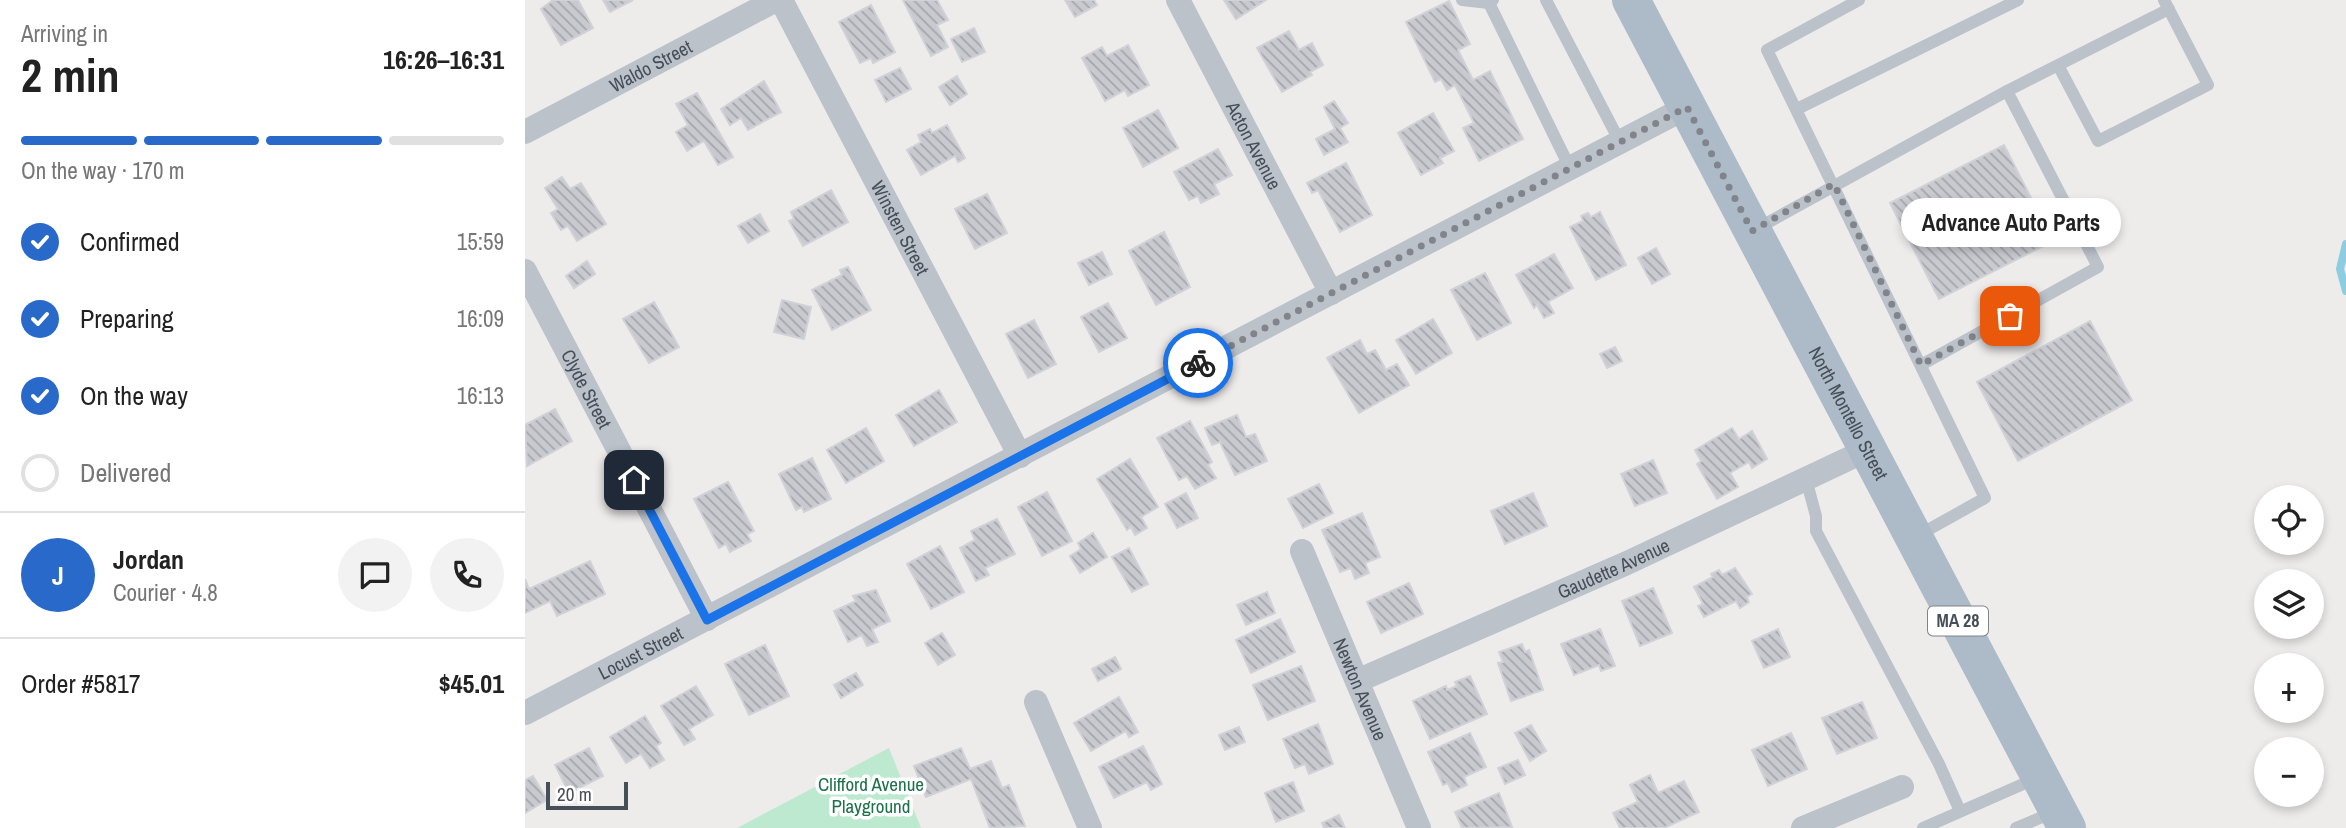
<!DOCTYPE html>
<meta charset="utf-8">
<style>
:root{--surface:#fff;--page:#f2f2f2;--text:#222;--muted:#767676;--line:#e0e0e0;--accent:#2969ca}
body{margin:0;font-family:"Archivo Narrow",sans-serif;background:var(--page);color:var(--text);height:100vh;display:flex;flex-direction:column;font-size:26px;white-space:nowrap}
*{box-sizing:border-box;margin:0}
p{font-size:23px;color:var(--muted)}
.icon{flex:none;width:38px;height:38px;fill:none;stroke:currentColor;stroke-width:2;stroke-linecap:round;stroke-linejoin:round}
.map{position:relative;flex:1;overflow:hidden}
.side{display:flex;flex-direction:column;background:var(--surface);width:525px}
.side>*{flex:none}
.tools{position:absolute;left:1729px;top:485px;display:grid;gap:14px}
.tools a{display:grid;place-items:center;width:70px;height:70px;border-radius:50%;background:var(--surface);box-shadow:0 4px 10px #0003;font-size:35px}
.scale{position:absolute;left:21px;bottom:18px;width:82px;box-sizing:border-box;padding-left:7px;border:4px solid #464e57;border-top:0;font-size:19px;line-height:24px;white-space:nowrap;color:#464e57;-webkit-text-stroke:5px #fff;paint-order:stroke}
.pin{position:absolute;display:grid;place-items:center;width:60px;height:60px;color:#fff;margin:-30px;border-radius:14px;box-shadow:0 4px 10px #0006}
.courier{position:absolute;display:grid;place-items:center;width:70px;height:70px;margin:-35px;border:5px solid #1a73e8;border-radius:50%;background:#fff;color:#222;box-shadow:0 2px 9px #0007}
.bubble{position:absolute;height:49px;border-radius:24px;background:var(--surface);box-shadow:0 4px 10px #0003;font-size:23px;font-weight:800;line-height:49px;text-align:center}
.headline em{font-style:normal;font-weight:800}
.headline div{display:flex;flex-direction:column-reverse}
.headline{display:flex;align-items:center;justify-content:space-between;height:119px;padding:0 21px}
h1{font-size:46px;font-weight:800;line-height:52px}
.bar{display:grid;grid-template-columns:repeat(4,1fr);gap:10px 7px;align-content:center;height:84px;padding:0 21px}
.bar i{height:9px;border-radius:5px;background:var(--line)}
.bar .active{background:var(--accent)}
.bar p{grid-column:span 4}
.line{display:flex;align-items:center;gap:18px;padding:0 21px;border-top:2px solid var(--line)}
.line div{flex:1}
.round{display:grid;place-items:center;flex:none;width:74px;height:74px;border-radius:37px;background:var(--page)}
ol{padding:0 21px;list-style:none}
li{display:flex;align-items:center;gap:21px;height:77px}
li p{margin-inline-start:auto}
li .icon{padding:7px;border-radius:50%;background:var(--accent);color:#fff;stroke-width:4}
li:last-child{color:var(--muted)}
li i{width:38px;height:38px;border:4px solid var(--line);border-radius:50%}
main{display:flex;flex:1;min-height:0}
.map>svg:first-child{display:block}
.green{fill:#bce9d0}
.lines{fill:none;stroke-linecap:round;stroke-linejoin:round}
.stream{stroke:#8dcde2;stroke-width:8}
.building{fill:url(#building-back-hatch);stroke:#d0d2d7;stroke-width:2}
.service{stroke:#bbc2ca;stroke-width:12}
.minor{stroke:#bbc2ca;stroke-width:24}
.primary{stroke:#adbac8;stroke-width:38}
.done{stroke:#81858b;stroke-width:7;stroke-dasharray:0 12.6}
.route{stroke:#1a73e8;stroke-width:9}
.labels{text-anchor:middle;stroke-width:7;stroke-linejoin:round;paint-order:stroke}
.shield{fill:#fff;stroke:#7e8389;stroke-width:2}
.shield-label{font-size:18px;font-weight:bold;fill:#464e57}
.street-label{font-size:19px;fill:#464e57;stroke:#fff}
.park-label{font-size:19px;fill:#1e704b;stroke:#fff}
</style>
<main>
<section class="side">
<div class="headline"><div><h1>2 min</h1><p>Arriving in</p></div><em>16:26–16:31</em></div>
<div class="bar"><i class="active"></i><i class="active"></i><i class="active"></i><i></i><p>On the way · 170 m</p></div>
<ol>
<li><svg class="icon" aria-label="check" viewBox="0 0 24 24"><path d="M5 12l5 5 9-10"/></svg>Confirmed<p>15:59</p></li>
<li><svg class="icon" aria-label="check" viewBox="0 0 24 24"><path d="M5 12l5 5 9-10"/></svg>Preparing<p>16:09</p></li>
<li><svg class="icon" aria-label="check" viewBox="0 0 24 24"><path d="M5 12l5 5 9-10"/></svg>On the way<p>16:13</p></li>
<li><i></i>Delivered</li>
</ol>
<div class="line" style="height:126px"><b class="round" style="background:var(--accent);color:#fff">J</b><div><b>Jordan</b><p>Courier · 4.8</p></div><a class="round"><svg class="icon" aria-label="chat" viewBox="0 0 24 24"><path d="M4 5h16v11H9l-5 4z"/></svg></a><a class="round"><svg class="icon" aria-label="phone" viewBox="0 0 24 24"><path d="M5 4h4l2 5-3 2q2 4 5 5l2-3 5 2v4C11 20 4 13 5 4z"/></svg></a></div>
<div class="line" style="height:91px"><div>Order #5817</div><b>$45.01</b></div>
</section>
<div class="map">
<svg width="1821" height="828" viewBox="0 0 1821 828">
<defs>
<pattern id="building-back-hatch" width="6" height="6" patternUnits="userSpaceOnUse" patternTransform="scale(1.75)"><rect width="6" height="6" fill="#c9cad0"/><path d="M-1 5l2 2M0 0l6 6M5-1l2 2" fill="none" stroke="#a5a6ac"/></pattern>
</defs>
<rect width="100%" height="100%" fill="#eeebeb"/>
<path class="green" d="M 364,748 L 396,828 L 212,828 Z"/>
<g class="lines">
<path class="stream" d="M 1821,244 L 1815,269 L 1821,291"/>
</g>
<g class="building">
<path d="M 28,0 L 53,0 L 68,28 L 36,45 L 16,9 Z"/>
<path d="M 78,0 L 108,0 L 85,12 Z"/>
<path d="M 378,0 L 412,0 L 423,20 L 412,25 L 423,47 L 406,56 Z"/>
<path d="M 540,0 L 569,0 L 572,5 L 550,17 Z"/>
<path d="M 699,0 L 741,0 L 711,19 Z"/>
<path d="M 924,1 L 945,44 L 933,50 L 948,80 L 965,71 L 998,139 L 954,161 L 938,128 L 949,123 L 930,85 L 922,90 L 916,79 L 910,82 L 881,22 Z"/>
<path d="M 346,5 L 370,52 L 348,63 L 346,58 L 335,63 L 314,22 Z"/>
<path d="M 449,28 L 460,52 L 437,62 L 426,39 Z"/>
<path d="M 764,31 L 774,50 L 787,43 L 798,65 L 785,72 L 787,75 L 757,92 L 732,48 Z"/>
<path d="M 603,45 L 624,85 L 603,96 L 600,90 L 580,101 L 557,58 L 577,47 L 582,56 Z"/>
<path d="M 375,68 L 386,89 L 361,102 L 350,80 Z"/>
<path d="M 432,76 L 442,94 L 425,105 L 414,87 Z"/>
<path d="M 239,81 L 256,112 L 223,130 L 216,118 L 205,125 L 196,109 Z"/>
<path d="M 172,93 L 208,157 L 193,165 L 179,141 L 162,151 L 151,132 L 163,125 L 151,104 Z"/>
<path d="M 809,101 L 823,123 L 815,128 L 823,142 L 799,155 L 791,139 L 810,129 L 799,107 Z"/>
<path d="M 633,110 L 653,148 L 618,167 L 598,128 Z"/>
<path d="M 908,113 L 929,151 L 915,158 L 918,163 L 896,175 L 873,133 Z"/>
<path d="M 422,125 L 440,158 L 433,162 L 430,156 L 396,175 L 382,150 L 396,142 L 393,135 L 405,129 L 407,133 Z"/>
<path d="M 1479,145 L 1528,241 L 1414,299 L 1365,203 Z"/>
<path d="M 693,149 L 707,175 L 689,184 L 694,194 L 676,203 L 673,196 L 664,200 L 649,172 Z"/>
<path d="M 821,163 L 847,215 L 815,232 L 793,190 L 787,193 L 782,183 Z"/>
<path d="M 37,177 L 45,189 L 56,183 L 81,224 L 52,241 L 43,226 L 36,230 L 26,213 L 33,209 L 20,188 Z"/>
<path d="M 306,190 L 323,222 L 278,246 L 264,221 L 269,219 L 266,212 Z"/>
<path d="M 462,194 L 482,233 L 450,249 L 430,209 Z"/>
<path d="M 1075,212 L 1101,265 L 1071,280 L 1045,227 L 1058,221 L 1056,216 L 1063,213 L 1066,217 Z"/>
<path d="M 235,214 L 244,231 L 223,243 L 213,226 Z"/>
<path d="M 639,232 L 665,287 L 631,305 L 604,251 Z"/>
<path d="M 1131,248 L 1145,274 L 1127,284 L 1113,258 Z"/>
<path d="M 577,252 L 587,274 L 564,285 L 553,263 Z"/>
<path d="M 1029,254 L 1048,288 L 1023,302 L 1029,313 L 1019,318 L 1012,305 L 1009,308 L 991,275 Z"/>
<path d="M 62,261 L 70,274 L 49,288 L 41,276 Z"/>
<path d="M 323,267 L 346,310 L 307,330 L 287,290 L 317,275 L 315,270 Z"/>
<path d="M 960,273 L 986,323 L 952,340 L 926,290 Z"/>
<path d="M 257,300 L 286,307 L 279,339 L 249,332 Z"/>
<path d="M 129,302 L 154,347 L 124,363 L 98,319 Z"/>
<path d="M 583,303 L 602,338 L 574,352 L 556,317 Z"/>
<path d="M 908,319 L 927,353 L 891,374 L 871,340 Z"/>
<path d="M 509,320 L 531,364 L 503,378 L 481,334 Z"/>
<path d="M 1565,321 L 1607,400 L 1493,461 L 1452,382 Z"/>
<path d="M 835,340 L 842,354 L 850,350 L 861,370 L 872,364 L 884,385 L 834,413 L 802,358 Z"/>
<path d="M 1090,347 L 1097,361 L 1082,368 L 1075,354 Z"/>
<path d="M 414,390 L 432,422 L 389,446 L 371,415 Z"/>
<path d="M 30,409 L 47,441 L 2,466 L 0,425 Z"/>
<path d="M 712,415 L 721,437 L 730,434 L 742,461 L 710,475 L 695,442 L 687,445 L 680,428 Z"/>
<path d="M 665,421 L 687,462 L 683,465 L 691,478 L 670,489 L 662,476 L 654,480 L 632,438 Z"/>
<path d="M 341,428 L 359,461 L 321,483 L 302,450 Z"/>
<path d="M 1207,428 L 1214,439 L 1227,431 L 1242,459 L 1227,468 L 1224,462 L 1205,473 L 1213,487 L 1192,499 L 1172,464 L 1176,461 L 1170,450 Z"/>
<path d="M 287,458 L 306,499 L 279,512 L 277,507 L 271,510 L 254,474 Z"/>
<path d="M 605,459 L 633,507 L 616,517 L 622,528 L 610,535 L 606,527 L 602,530 L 572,479 Z"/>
<path d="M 1128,460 L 1142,493 L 1110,506 L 1096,474 Z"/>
<path d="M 203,482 L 229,531 L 222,534 L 226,541 L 205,552 L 201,544 L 194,548 L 169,499 Z"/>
<path d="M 794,484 L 808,513 L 778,528 L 763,499 Z"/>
<path d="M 522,492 L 547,541 L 517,556 L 493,507 Z"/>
<path d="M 661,493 L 673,518 L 652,528 L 640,504 Z"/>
<path d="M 1008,493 L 1022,526 L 980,544 L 966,511 Z"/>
<path d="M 837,513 L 855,557 L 840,563 L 844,573 L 830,579 L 826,568 L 815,572 L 797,530 Z"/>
<path d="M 472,519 L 490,554 L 460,568 L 464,575 L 451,581 L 435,548 L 450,540 L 446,531 Z"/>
<path d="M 568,533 L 582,557 L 555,573 L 545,556 L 556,549 L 553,543 Z"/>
<path d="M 415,546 L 439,592 L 406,609 L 382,564 Z"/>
<path d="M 604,548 L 623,584 L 607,592 L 587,557 Z"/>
<path d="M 65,561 L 80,594 L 32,616 L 25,601 L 0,613 L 0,579 L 4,589 Z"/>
<path d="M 1210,568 L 1227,594 L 1222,597 L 1224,602 L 1215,608 L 1211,601 L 1179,617 L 1173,606 L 1178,604 L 1169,587 L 1188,577 L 1186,574 L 1194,570 L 1197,575 Z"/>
<path d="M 884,583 L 898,614 L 856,633 L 842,602 Z"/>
<path d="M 1128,588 L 1147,633 L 1115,646 L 1097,601 Z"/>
<path d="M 351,590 L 365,621 L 347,629 L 353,642 L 342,646 L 337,635 L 323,642 L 309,611 L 331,601 L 328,596 Z"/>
<path d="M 742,592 L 750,613 L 721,625 L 712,605 Z"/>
<path d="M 755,619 L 770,652 L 726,673 L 711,640 Z"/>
<path d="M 1075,629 L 1090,666 L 1076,671 L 1074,665 L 1049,675 L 1036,644 Z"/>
<path d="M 1253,629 L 1265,657 L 1239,668 L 1227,641 Z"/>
<path d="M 417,633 L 430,655 L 413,665 L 400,643 Z"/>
<path d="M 997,644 L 1000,652 L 1004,650 L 1018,690 L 986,701 L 973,663 L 978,662 L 974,652 Z"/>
<path d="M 240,645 L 264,696 L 224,715 L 200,664 Z"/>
<path d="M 590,657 L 596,669 L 573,681 L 567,669 Z"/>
<path d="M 776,666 L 790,701 L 743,720 L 728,685 Z"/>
<path d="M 331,673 L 338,685 L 316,698 L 309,685 Z"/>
<path d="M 945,676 L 962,714 L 905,739 L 888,701 L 921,686 L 922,690 L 932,686 L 930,682 Z"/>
<path d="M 171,686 L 188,715 L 164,729 L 170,739 L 159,745 L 136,706 Z"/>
<path d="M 594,697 L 613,732 L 604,737 L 601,731 L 566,751 L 549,723 Z"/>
<path d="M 1337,702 L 1352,738 L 1312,754 L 1297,718 Z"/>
<path d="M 120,716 L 136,743 L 131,746 L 139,760 L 125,768 L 116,754 L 101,763 L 85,737 Z"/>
<path d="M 793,724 L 808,764 L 784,774 L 780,764 L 770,768 L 758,739 Z"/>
<path d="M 1006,725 L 1021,751 L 1005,761 L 990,733 Z"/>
<path d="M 714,727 L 720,742 L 700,750 L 694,735 Z"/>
<path d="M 945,733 L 961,767 L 939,777 L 942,785 L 927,792 L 923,783 L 918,785 L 903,752 Z"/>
<path d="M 1266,733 L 1282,769 L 1243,786 L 1227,750 Z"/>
<path d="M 618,746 L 637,784 L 626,790 L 622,782 L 589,798 L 574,767 Z"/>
<path d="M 64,748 L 78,776 L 44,793 L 30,765 Z"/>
<path d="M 436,748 L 445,769 L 466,761 L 477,788 L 484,785 L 500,826 L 465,828 L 446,779 L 401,797 L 389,766 Z"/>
<path d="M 993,760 L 1000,775 L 980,784 L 973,768 Z"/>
<path d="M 1125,775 L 1133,793 L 1159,781 L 1174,812 L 1139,828 L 1095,828 L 1088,813 L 1113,802 L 1105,785 Z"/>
<path d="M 8,776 L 22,800 L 0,813 L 0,780 Z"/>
<path d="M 768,782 L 779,811 L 751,822 L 740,793 Z"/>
<path d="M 974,793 L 987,827 L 937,828 L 930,812 Z"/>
<path d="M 814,815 L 820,828 L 799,828 L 797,823 Z"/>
</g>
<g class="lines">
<g class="service">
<path d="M 937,0 L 964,3"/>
<path d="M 968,0 L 964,3 L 1045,168"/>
<path d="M 1021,0 L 1095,142"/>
<path d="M 1334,0 L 1242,50 L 1460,498 L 1392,536"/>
<path d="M 1534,67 L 1573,141 L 1683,85 L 1639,0"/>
<path d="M 1272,109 L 1493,0"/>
<path d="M 1231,229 L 1482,91 L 1644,9"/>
<path d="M 1396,365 L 1573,267 L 1482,91"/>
<path d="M 1281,479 L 1291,516 L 1291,531 L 1414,764 L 1435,811"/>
<path d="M 1398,828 L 1512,778"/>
<path d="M 1491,828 L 1529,812"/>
</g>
<g class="minor">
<path id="s1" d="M 256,0 L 495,456"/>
<path id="s2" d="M 653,0 L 806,293"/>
<path id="s3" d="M 0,132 L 251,0"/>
<path id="s4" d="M 0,271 L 182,619"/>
<path id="s5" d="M 777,551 L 894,828"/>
<path id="s6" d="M 832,681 L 1102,563 L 1342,450"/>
<path d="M 511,702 L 565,828"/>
<path id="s7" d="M 0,713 L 1162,107"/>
<path d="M 1278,828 L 1377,787"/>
</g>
<path class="primary" id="s8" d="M 1106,0 L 1542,828"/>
</g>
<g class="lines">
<path class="done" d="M 673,363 L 1162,107 L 1227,231 L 1309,184 L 1396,365 L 1485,316"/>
<path class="route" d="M 109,480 L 182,620 L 673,363"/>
</g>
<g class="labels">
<rect class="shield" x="1403" y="606.5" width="60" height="29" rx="5"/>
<g class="shield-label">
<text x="1433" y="627">MA 28</text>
</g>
<g class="street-label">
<text dy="7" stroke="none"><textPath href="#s3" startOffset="142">Waldo Street</textPath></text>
<text dy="7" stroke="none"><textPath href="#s2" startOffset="164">Acton Avenue</textPath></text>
<text dy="7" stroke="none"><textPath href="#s1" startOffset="257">Winsten Street</textPath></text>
<text dy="7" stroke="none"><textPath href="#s4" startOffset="133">Clyde Street</textPath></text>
<text dy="7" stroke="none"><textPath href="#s8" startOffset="467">North Montello Street</textPath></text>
<text dy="7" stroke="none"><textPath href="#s6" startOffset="280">Gaudette Avenue</textPath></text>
<text dy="7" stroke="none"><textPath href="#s7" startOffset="130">Locust Street</textPath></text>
<text dy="7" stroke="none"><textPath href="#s5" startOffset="150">Newton Avenue</textPath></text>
</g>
<g class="park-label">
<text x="346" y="791">Clifford Avenue<tspan x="346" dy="22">Playground</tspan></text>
</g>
</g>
</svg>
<div class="tools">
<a><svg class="icon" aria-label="locate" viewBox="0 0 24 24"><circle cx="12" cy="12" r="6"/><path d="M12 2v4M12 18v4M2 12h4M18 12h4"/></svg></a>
<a><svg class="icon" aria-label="layers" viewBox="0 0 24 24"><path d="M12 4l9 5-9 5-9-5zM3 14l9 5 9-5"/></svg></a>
<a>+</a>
<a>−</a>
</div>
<div class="scale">20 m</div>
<div class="pin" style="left:1485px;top:316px;background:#ea580c"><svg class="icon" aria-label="bag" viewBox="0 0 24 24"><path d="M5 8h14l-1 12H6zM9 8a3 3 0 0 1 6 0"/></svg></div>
<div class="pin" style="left:109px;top:480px;background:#1f2937"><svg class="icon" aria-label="home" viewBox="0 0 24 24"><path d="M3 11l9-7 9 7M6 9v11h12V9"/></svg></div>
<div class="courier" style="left:673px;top:363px"><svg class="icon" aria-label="bike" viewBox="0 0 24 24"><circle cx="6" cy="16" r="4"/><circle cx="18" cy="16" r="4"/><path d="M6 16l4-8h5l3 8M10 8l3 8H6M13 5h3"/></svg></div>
<div class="bubble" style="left:1376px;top:198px;width:220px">Advance Auto Parts</div>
</div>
</main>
